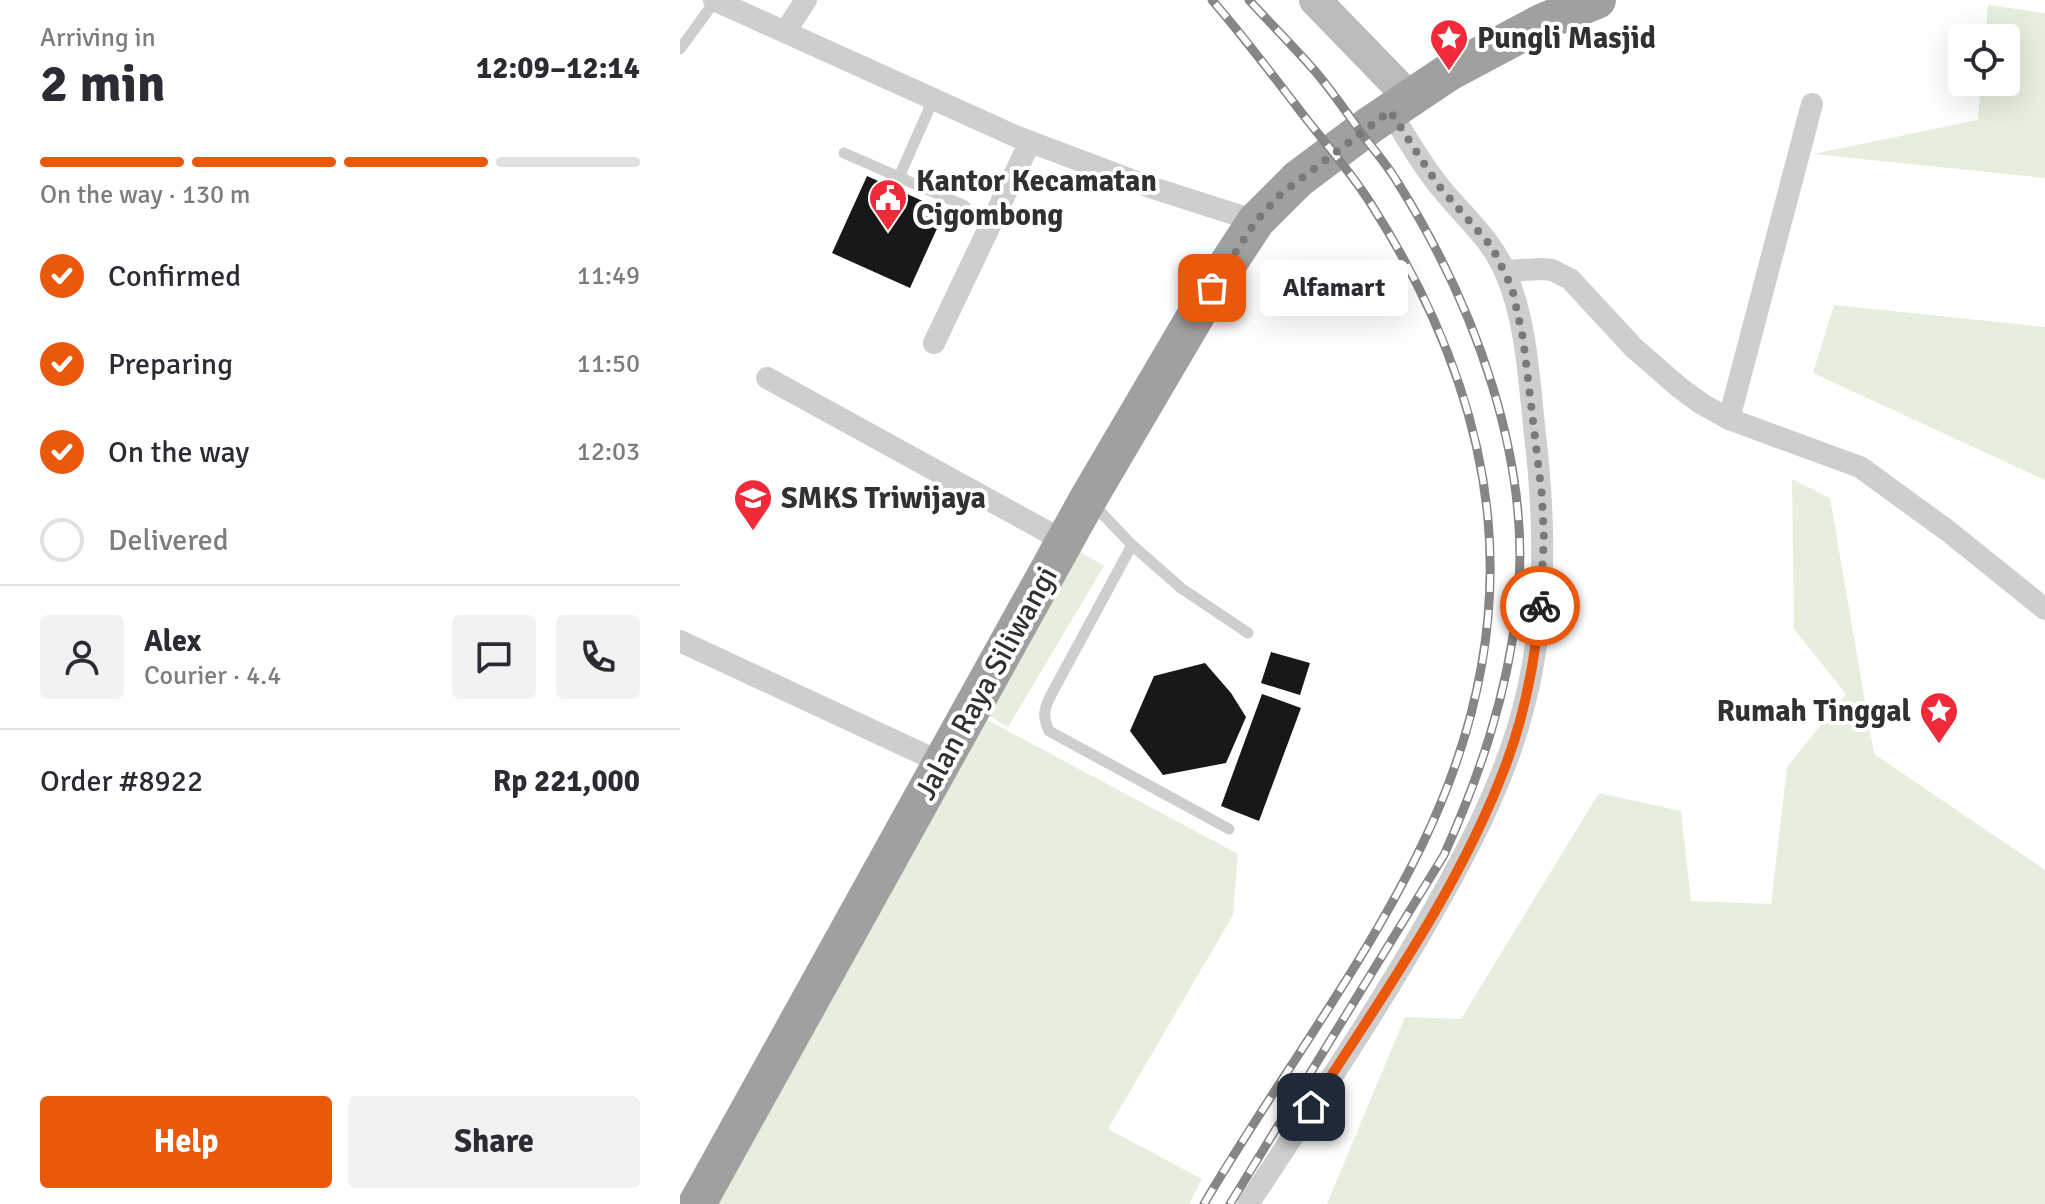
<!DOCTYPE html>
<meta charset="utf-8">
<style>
:root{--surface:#fff;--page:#f2f2f3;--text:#2b2b33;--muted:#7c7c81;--line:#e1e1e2;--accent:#ea580c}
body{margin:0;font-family:Signika,sans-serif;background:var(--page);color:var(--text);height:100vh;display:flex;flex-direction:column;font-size:30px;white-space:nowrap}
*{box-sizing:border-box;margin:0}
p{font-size:26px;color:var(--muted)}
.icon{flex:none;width:44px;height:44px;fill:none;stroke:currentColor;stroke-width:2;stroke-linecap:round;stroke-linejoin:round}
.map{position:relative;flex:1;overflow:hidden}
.drawer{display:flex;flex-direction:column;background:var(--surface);width:680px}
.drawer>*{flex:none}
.fabs{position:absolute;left:1268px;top:24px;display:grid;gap:16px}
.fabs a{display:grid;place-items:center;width:72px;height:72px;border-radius:8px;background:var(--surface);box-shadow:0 8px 32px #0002;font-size:40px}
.pin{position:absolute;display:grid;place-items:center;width:68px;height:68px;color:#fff;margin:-34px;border-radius:16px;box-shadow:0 4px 12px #0006}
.courier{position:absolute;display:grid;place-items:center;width:80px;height:80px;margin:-40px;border:6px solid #ea580c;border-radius:50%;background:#fff;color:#222;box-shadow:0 2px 10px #0007}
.bubble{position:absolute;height:56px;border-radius:8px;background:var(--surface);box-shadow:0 8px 32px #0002;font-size:26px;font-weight:700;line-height:56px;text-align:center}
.summary em{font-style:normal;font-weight:700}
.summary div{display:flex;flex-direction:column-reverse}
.summary{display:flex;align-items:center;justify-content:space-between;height:136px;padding:0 40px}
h1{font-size:52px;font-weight:700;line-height:60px}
.bar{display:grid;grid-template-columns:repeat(4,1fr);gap:12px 8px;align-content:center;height:96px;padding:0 40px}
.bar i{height:10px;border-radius:6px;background:var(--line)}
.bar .current{background:var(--accent)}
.bar p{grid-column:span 4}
.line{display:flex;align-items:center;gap:20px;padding:0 40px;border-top:2px solid var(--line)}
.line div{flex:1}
.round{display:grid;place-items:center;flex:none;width:84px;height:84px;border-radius:8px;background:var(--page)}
ol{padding:0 40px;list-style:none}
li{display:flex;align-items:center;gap:24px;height:88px}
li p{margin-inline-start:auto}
li .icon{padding:8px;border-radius:50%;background:var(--accent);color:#fff;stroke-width:4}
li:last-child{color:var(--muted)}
li i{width:44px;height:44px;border:4px solid var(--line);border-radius:50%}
.cta{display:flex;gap:16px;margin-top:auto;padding:16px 40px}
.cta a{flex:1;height:92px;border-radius:8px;background:var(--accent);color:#fff;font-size:32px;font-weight:700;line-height:92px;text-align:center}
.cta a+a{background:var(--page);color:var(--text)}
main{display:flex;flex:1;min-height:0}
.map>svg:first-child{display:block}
.green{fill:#e7eede}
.building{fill:#181818}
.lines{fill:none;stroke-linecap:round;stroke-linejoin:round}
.service{stroke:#cecece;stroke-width:11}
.minor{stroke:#cecece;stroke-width:22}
.secondary{stroke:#bbb;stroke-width:32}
.trunk{stroke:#a0a0a0;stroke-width:38}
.rail-casing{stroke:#868686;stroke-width:9}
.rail{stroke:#fff;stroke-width:6;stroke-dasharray:18;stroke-linecap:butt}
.done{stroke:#797979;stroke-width:8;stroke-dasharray:0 14.4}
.route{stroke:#ea580c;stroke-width:10}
.labels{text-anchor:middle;stroke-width:8;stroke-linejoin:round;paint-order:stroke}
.poi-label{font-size:30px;font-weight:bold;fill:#313131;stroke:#fff;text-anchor:start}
.street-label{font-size:30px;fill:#313131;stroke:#fff}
</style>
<main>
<section class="drawer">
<div class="summary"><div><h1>2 min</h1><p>Arriving in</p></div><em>12:09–12:14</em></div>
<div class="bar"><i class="current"></i><i class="current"></i><i class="current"></i><i></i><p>On the way · 130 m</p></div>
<ol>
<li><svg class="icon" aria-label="check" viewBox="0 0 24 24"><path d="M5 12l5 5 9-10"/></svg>Confirmed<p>11:49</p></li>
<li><svg class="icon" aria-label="check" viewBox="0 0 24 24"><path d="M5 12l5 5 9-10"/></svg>Preparing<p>11:50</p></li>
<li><svg class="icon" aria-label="check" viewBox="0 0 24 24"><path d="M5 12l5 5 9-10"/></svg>On the way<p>12:03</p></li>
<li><i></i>Delivered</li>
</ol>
<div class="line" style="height:144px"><a class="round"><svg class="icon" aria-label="person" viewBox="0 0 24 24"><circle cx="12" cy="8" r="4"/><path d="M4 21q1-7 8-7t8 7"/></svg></a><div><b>Alex</b><p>Courier · 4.4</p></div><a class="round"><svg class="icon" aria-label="chat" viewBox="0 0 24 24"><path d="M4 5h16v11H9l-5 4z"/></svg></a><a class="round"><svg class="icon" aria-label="phone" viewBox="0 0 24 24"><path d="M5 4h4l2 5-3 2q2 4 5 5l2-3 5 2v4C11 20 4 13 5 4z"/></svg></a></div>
<div class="line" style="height:104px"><div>Order #8922</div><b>Rp 221,000</b></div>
<div class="cta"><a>Help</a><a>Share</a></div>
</section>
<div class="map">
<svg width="1365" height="1204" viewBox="0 0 1365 1204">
<rect width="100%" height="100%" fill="#fff"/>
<g class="green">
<path d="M 1308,5 L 1365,13 L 1365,178 L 1133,154 L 1298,120 L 1301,82 L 1326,82 L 1326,38 L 1305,38 Z"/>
<path d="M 1154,305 L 1365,327 L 1365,480 L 1133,373 Z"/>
<path d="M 1112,479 L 1150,498 L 1194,754 L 1365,870 L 1365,1204 L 647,1204 L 725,1017 L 781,1019 L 919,793 L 1001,811 L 1011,901 L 1091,904 L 1107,767 L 1166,694 L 1114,629 Z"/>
<path d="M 397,550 L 424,566 L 328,727 L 301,711 Z"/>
<path d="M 300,716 L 558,854 L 553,915 L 428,1129 L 522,1179 L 509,1204 L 32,1204 Z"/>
</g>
<g class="building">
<path d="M 187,176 L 265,211 L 230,288 L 152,253 Z"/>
<path d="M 591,652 L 630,663 L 620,695 L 581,683 Z"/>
<path d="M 525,663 L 551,693 L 566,717 L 546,763 L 483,775 L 450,731 L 474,676 Z"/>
<path d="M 582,694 L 621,708 L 579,821 L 541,806 Z"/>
</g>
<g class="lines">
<g class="service">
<path d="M 0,49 L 35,1"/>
<path d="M 164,153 L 285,206"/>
<path d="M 219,177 L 253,100"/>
<path d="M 411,502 L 452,545 L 501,588 L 568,633"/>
<path d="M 452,545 L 371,695 C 364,709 362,716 369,731 L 549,829"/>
</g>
<g class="minor">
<path d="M 34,0 L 335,136 L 470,187 L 576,221"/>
<path d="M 105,32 L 126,0"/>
<path d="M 825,271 L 862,269 L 872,270 L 890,279 L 954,348 L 1000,388 L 1022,404 L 1049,419 L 1180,467 L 1268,531 L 1365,609"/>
<path d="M 254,343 L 350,142"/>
<path d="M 87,378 L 384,541"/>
<path d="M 1049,419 L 1132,104"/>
<path d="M 0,641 L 262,763"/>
<path d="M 568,1204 C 625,1118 683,1032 735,943 C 782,862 828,780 848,689 C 867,605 865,519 855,435 C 849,382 847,323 826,274 C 812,239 783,216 760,187 C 741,164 726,137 710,111"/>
</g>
<path class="secondary" d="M 635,0 L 730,98"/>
<path class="trunk" d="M 17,1204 L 408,499 L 532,288 L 576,221 L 618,179 L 690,125 L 769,72 L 863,22 L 917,0"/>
<g class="rail-casing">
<g id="rail">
<path d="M 524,1204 C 595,1083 682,970 743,843 C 852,616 824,413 691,204 C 671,172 644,142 621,112 C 592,74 563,36 532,0"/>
<path d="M 550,1204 L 764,855 C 800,775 827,695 837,607 C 854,462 794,304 718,183 C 708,166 694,150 682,134 C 667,113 652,91 635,71 C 614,47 591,24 569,0"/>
</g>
</g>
<use href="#rail" class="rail"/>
</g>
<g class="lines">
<path class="done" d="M 532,288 L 576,221 L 601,194 L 710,111 L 758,185 L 812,247 L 832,288 L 843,338 L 862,496 L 864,539 L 860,606"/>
<path class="route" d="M 631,1107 C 701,998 779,889 825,767 C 845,715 855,661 860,606"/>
</g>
<defs>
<g id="sight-pin" transform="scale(2)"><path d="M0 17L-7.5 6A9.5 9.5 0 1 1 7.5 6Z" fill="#f02a39" stroke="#fff"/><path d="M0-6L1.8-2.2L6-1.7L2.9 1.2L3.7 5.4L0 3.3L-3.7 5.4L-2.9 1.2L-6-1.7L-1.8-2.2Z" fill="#fff"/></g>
<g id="civic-pin" transform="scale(2)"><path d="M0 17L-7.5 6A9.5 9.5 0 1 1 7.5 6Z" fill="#f02a39" stroke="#fff"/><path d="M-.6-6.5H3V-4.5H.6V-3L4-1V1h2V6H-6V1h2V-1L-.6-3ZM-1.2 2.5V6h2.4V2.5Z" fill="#fff"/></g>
<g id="school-pin" transform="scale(2)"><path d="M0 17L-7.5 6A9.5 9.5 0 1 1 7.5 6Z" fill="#f02a39" stroke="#fff"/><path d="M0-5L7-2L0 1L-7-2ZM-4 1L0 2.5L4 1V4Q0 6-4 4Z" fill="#fff"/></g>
</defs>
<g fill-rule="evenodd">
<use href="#sight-pin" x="769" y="38"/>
<use href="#civic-pin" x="208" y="198"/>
<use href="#school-pin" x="73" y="498"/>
<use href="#sight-pin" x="1259" y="711"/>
</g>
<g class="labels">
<g class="poi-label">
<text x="797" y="48">Pungli Masjid</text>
<text x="236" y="191">Kantor Kecamatan<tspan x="236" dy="34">Cigombong</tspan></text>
<text x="101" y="508">SMKS Triwijaya</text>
<text x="1231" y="721" text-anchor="end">Rumah Tinggal</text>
</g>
<g class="street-label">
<text transform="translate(306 683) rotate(-61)" y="10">Jalan Raya Siliwangi</text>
</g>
</g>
</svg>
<div class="fabs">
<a><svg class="icon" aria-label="locate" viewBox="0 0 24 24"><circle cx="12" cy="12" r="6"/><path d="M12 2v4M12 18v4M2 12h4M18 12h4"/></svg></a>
</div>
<div class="pin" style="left:532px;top:288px;background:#ea580c"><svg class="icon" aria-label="bag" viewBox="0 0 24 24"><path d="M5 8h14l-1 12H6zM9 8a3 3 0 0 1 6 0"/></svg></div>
<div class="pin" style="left:631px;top:1107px;background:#1f2937"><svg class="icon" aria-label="home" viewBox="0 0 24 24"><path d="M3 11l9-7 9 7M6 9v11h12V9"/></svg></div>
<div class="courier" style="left:860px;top:606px"><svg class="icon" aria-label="bike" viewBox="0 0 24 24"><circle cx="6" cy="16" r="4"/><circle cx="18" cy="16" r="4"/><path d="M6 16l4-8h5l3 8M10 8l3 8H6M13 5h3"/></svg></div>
<div class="bubble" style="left:580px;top:260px;width:148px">Alfamart</div>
</div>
</main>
